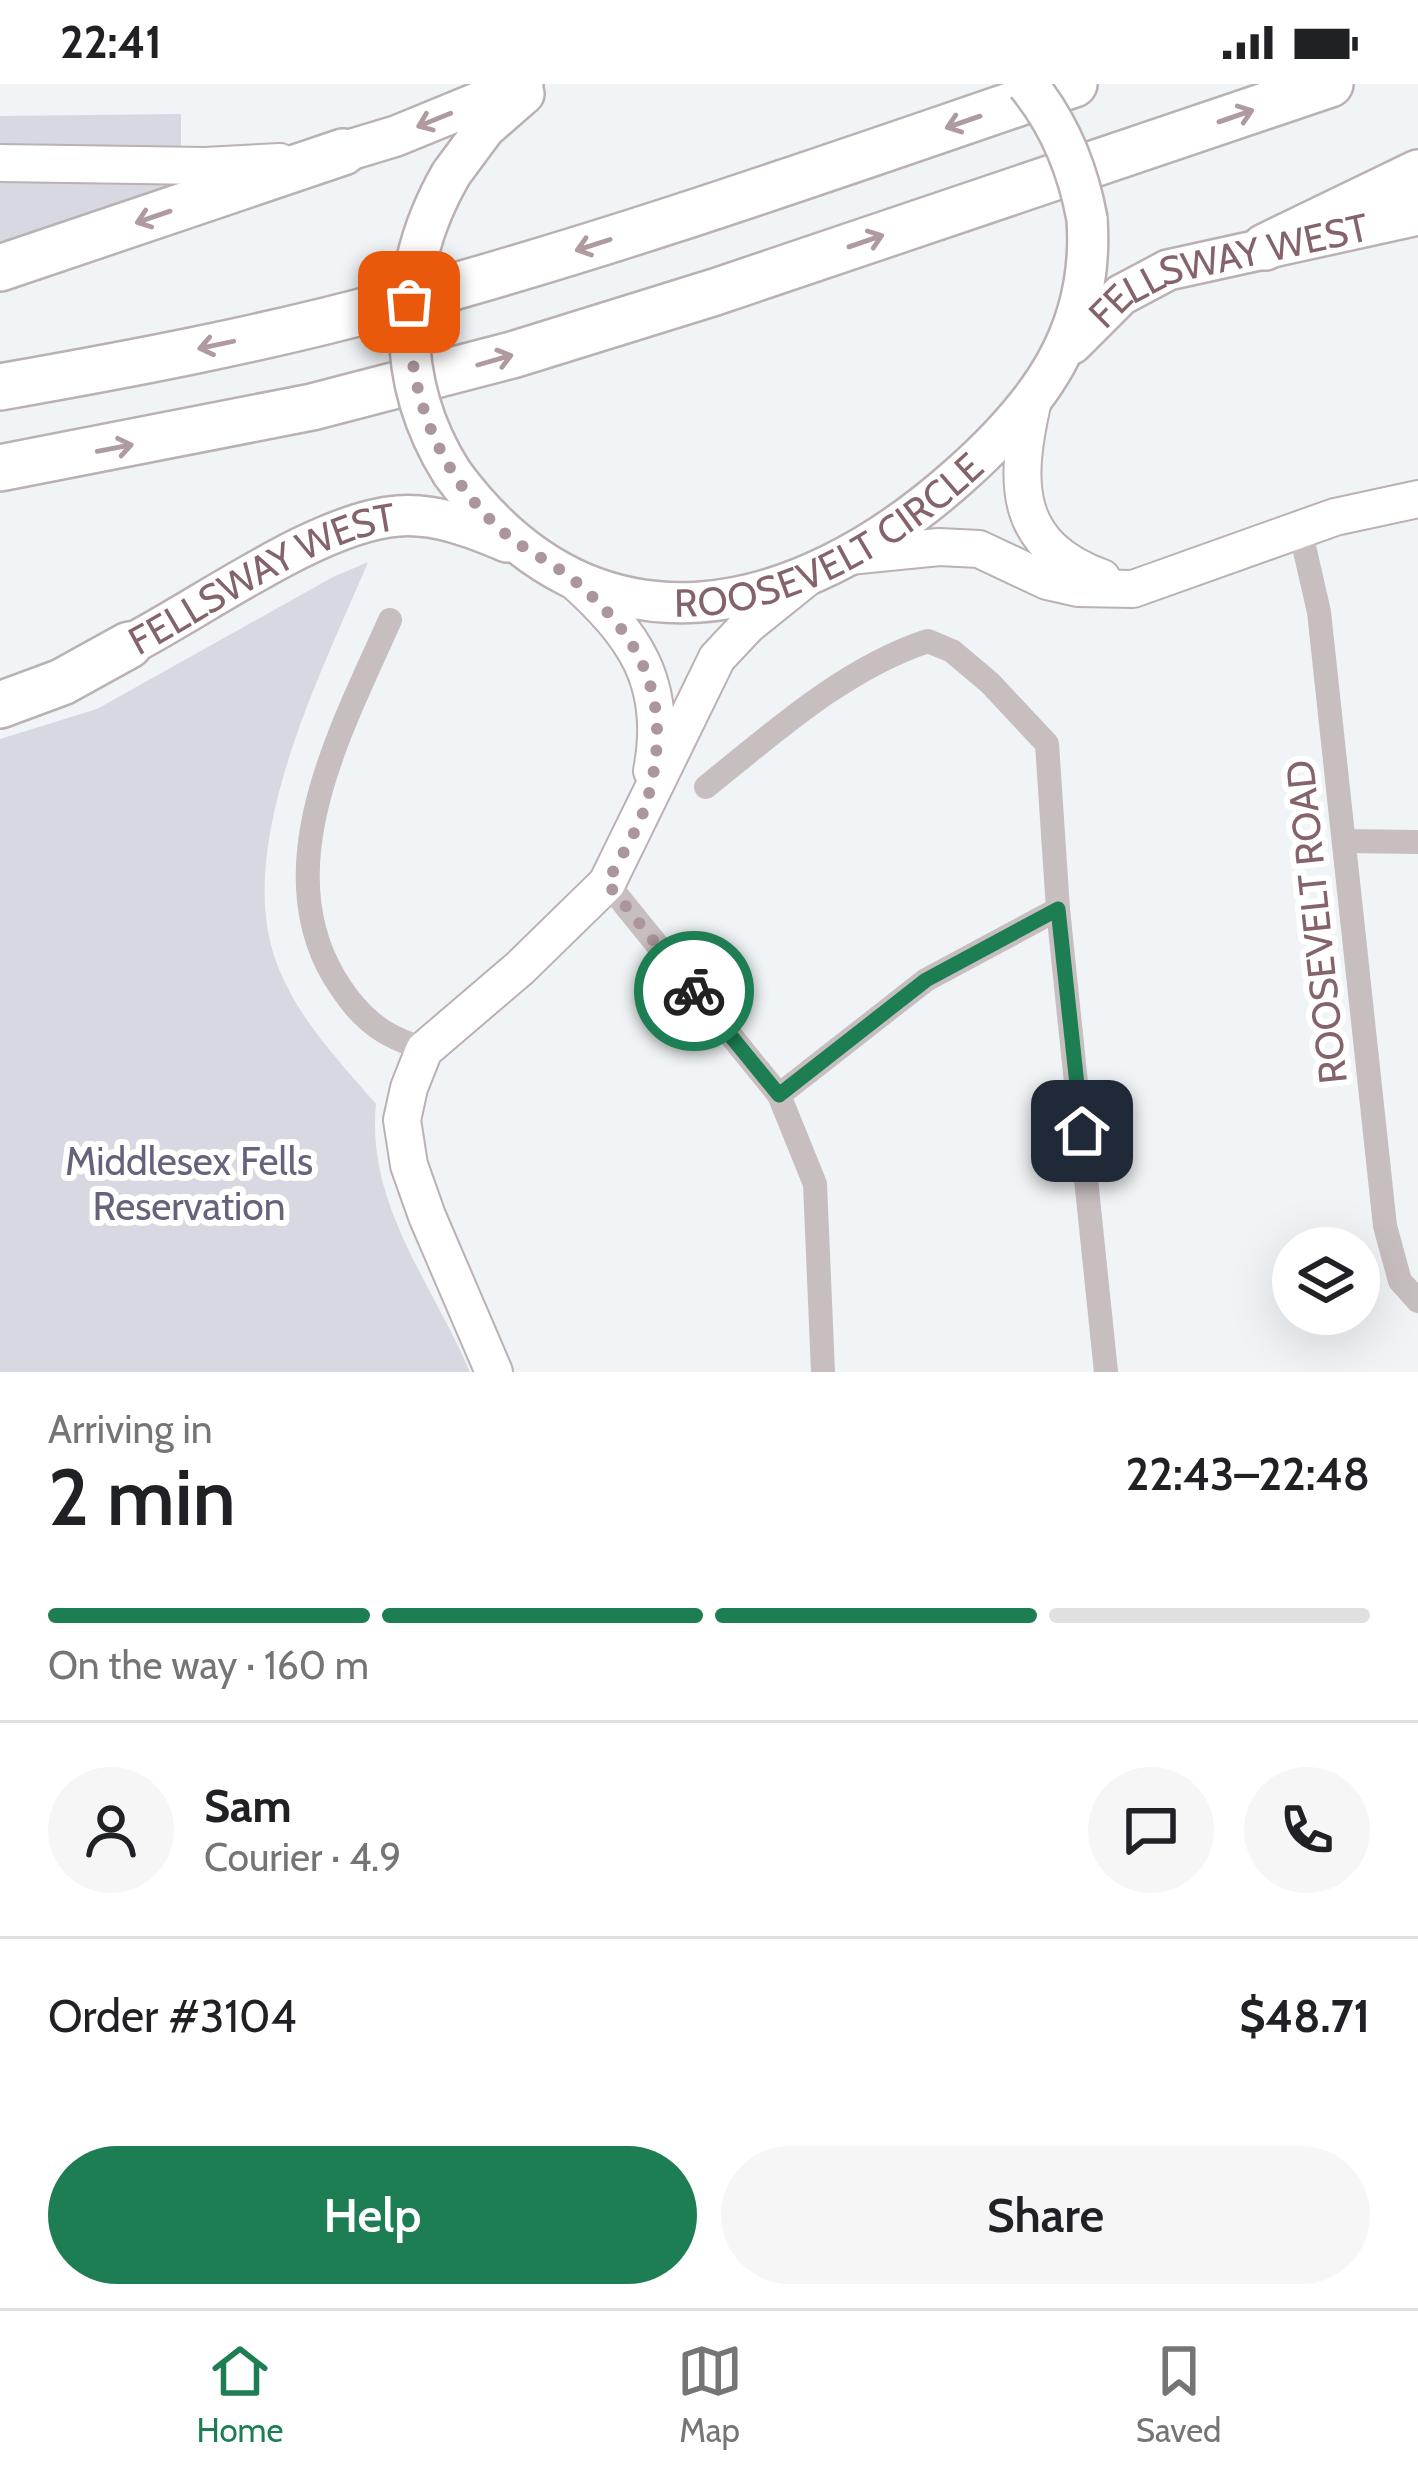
<!DOCTYPE html>
<meta charset="utf-8">
<style>
:root{--surface:#fff;--page:#f6f6f6;--text:#202124;--muted:#757577;--line:#e0e0e0;--accent:#1d7d53}
body{margin:0;font-family:Cabin,sans-serif;background:var(--page);color:var(--text);height:100vh;display:flex;flex-direction:column;font-size:45px;white-space:nowrap}
*{box-sizing:border-box;margin:0}
p{font-size:39px;color:var(--muted)}
.icon{flex:none;width:66px;height:66px;fill:none;stroke:currentColor;stroke-width:2;stroke-linecap:round;stroke-linejoin:round}
.map{position:relative;height:1288px;overflow:hidden}
.sheet{display:flex;flex-direction:column;background:var(--surface);flex:1}
.sheet>*{flex:none}
.fabs{position:absolute;left:1272px;top:1143px;display:grid;gap:24px}
.fabs a{display:grid;place-items:center;width:108px;height:108px;border-radius:50%;background:var(--surface);box-shadow:0 12px 48px #0002;font-size:60px}
.pin{position:absolute;display:grid;place-items:center;width:102px;height:102px;color:#fff;margin:-51px;border-radius:24px;box-shadow:0 6px 18px #0006}
.courier{position:absolute;display:grid;place-items:center;width:120px;height:120px;margin:-60px;border:9px solid #1d7d53;border-radius:50%;background:#fff;color:#222;box-shadow:0 3px 15px #0007}
.overview em{font-style:normal;font-weight:600}
.overview div{display:flex;flex-direction:column-reverse}
.overview{display:flex;align-items:center;justify-content:space-between;height:204px;padding:0 48px}
h1{font-size:78px;font-weight:600;line-height:90px}
.bar{display:grid;grid-template-columns:repeat(4,1fr);gap:18px 12px;align-content:center;height:144px;padding:0 48px}
.bar i{height:15px;border-radius:9px;background:var(--line)}
.bar .active{background:var(--accent)}
.bar p{grid-column:span 4}
.line{display:flex;align-items:center;gap:30px;padding:0 48px;border-top:3px solid var(--line)}
.line div{flex:1}
.round{display:grid;place-items:center;flex:none;width:126px;height:126px;border-radius:63px;background:var(--page)}
.cta{display:flex;gap:24px;margin-top:auto;padding:24px 48px}
.cta a{flex:1;height:138px;border-radius:72px;background:var(--accent);color:#fff;font-size:48px;font-weight:600;line-height:138px;text-align:center}
.cta a+a{background:var(--page);color:var(--text)}
.status{display:flex;justify-content:space-between;align-items:center;height:84px;padding:0 60px;background:var(--surface);direction:ltr}
.status svg{height:33px;fill:currentColor}
.tab-bar{display:flex;justify-content:space-around;align-items:center;height:168px;border-top:3px solid var(--line);background:var(--surface);font-size:33px;color:var(--muted)}
.tab-bar a{display:grid;justify-items:center;gap:6px}
.tab-bar .active{color:var(--accent)}
.map>svg:first-child{display:block}
.green{fill:#d7d8e2}
.lines{fill:none;stroke-linecap:round;stroke-linejoin:round}
.secondary-casing{stroke:#bbb0b3;stroke-width:40}
.primary-casing{stroke:#bbb1b4;stroke-width:44}
.highway-casing{stroke:#b9b1b3;stroke-width:50}
.street{stroke:#c7bec0;stroke-width:24}
.secondary{stroke:#fff;stroke-width:36}
.primary{stroke:#fff;stroke-width:39}
.highway{stroke:#fff;stroke-width:45}
.primary-bridge-casing{stroke:#bbb1b4;stroke-width:44;stroke-linecap:butt}
.primary-bridge{stroke:#fff;stroke-width:39}
.oneway{stroke:#af9a9f}
.done{stroke:#aa969c;stroke-width:12;stroke-dasharray:0 21.6}
.route{stroke:#1d7d53;stroke-width:15}
.labels{text-anchor:middle;stroke-width:12;stroke-linejoin:round;paint-order:stroke}
.street-label{font-size:39px;fill:#84636b;stroke:#fff}
.park-label{font-size:39px;fill:#65627b;stroke:#fff}
</style>
<div class="status"><b>22:41</b><svg viewBox="0 0 49 12"><path d="M0 12V9h3v3zM5 12V6h3v6zM10 12V3h3v9zM15 12V0h3v12zM26 1h20v11H26zM47 4h2v5h-2z"/></svg></div>
<div class="map">
<svg width="1418" height="1288" viewBox="0 0 1418 1288">
<rect width="100%" height="100%" fill="#f1f4f6"/>
<g class="green">
<path d="M 181,30 L 181,106 L 0,160 L 0,32 Z"/>
<path d="M 368,478 C 322,589 229,766 279,885 C 300,937 340,978 376,1020 C 366,1120 432,1199 470,1288 L 0,1288 L 0,655 L 97,625 L 333,493 Z"/>
</g>
<g class="lines">
<g class="secondary-casing">
<g id="secondary">
<path d="M 0,79 L 205,82 L 280,78"/>
<path d="M 1033,316 C 1014,398 1012,461 1102,494"/>
<path d="M 849,472 L 939,463 L 979,465 L 1047,497 L 1078,504 L 1133,505 L 1335,433 L 1418,415"/>
<path d="M 569,492 C 634,548 669,599 652,687"/>
<path d="M 494,1288 L 427,1132 L 409,1081 L 402,1036 L 409,1004 L 424,966 L 520,884 L 607,799 L 717,574 L 748,541 L 804,496"/>
</g>
</g>
<g class="primary-casing">
<g id="primary">
<path d="M 343,68 L 396,52 L 523,0"/>
<path d="M 451,90 L 485,44 L 524,10"/>
<path id="s1" d="M 1072,260 L 1121,211 L 1168,186 L 1418,131"/>
<path id="s2" d="M 452,389 C 596,585 797,536 958,393 C 1038,322 1095,248 1087,135"/>
<path id="s3" d="M 129,561 C 203,523 318,438 398,432 C 436,429 474,444 507,458"/>
</g>
</g>
<g class="highway-casing">
<g id="highway">
<path d="M 1265,163 L 1418,89"/>
<path d="M 0,184 L 343,68"/>
<path d="M 0,303 C 131,280 263,255 391,220 C 622,158 847,77 1074,0"/>
<path d="M 0,384 L 312,323 L 512,271 L 715,208 L 1330,0"/>
<path d="M 0,621 L 62,598 L 129,561"/>
</g>
</g>
<g class="street">
<path d="M 1300,445 L 1319,528 L 1385,1142 L 1400,1197 L 1418,1217"/>
<path d="M 390,536 C 343,642 267,780 334,893 C 347,914 361,933 383,947 C 395,955 411,960 424,966"/>
<path d="M 706,703 C 773,649 845,584 928,557 L 952,567 L 990,599 L 1047,660 L 1058,825 L 1106,1288"/>
<path d="M 1344,757 L 1418,758"/>
<path d="M 607,799 L 779,1011 L 815,1100 L 823,1288"/>
<path d="M 779,1011 L 926,896 L 1058,825"/>
</g>
<use href="#secondary" class="secondary"/>
<use href="#primary" class="primary"/>
<use href="#highway" class="highway"/>
<g class="primary-bridge-casing">
<g id="primary-bridge">
<path d="M 1027,0 C 1059,39 1078,85 1087,135"/>
<path d="M 451,90 C 397,184 393,296 452,389"/>
</g>
</g>
<use href="#primary-bridge" class="primary-bridge"/>
</g>
<defs><path id="oneway-shaft" d="M-6 0H5M1.5-3L5.5 0L1.5 3" fill="none" stroke-width="1.6" stroke-linecap="round" stroke-linejoin="round" transform="scale(3)"/></defs>
<g class="oneway">
<use href="#oneway-shaft" transform="translate(1236 32) rotate(-19)"/>
<use href="#oneway-shaft" transform="translate(434 36) rotate(158)"/>
<use href="#oneway-shaft" transform="translate(963 38) rotate(161)"/>
<use href="#oneway-shaft" transform="translate(153 133) rotate(161)"/>
<use href="#oneway-shaft" transform="translate(866 157) rotate(-19)"/>
<use href="#oneway-shaft" transform="translate(593 161) rotate(162)"/>
<use href="#oneway-shaft" transform="translate(216 261) rotate(168)"/>
<use href="#oneway-shaft" transform="translate(495 276) rotate(-16)"/>
<use href="#oneway-shaft" transform="translate(115 364) rotate(-11)"/>
</g>
<g class="lines">
<path class="done" d="M 409,218 C 407,306 436,387 502,447 C 523,465 548,476 570,493 C 646,555 674,620 647,717 C 639,745 620,773 607,799 L 694,907"/>
<path class="route" d="M 694,907 L 779,1011 L 926,896 L 1058,825 L 1082,1047"/>
</g>
<g class="labels">
<g class="street-label">
<text dy="14" stroke="none"><textPath href="#s1" startOffset="180">FELLSWAY WEST</textPath></text>
<text dy="14" stroke="none"><textPath href="#s2" startOffset="438">ROOSEVELT CIRCLE</textPath></text>
<text dy="14" stroke="none"><textPath href="#s3" startOffset="150">FELLSWAY WEST</textPath></text>
<text transform="translate(1316 838) rotate(-96)" y="14">ROOSEVELT ROAD</text>
</g>
<g class="park-label">
<text x="189" y="1091">Middlesex Fells<tspan x="189" dy="45">Reservation</tspan></text>
</g>
</g>
</svg>
<div class="fabs">
<a><svg class="icon" aria-label="layers" viewBox="0 0 24 24"><path d="M12 4l9 5-9 5-9-5zM3 14l9 5 9-5"/></svg></a>
</div>
<div class="pin" style="left:409px;top:218px;background:#ea580c"><svg class="icon" aria-label="bag" viewBox="0 0 24 24"><path d="M5 8h14l-1 12H6zM9 8a3 3 0 0 1 6 0"/></svg></div>
<div class="pin" style="left:1082px;top:1047px;background:#1f2937"><svg class="icon" aria-label="home" viewBox="0 0 24 24"><path d="M3 11l9-7 9 7M6 9v11h12V9"/></svg></div>
<div class="courier" style="left:694px;top:907px"><svg class="icon" aria-label="bike" viewBox="0 0 24 24"><circle cx="6" cy="16" r="4"/><circle cx="18" cy="16" r="4"/><path d="M6 16l4-8h5l3 8M10 8l3 8H6M13 5h3"/></svg></div>
</div>
<section class="sheet">
<div class="overview"><div><h1>2 min</h1><p>Arriving in</p></div><em>22:43–22:48</em></div>
<div class="bar"><i class="active"></i><i class="active"></i><i class="active"></i><i></i><p>On the way · 160 m</p></div>
<div class="line" style="height:216px"><a class="round"><svg class="icon" aria-label="person" viewBox="0 0 24 24"><circle cx="12" cy="8" r="4"/><path d="M4 21q1-7 8-7t8 7"/></svg></a><div><b>Sam</b><p>Courier · 4.9</p></div><a class="round"><svg class="icon" aria-label="chat" viewBox="0 0 24 24"><path d="M4 5h16v11H9l-5 4z"/></svg></a><a class="round"><svg class="icon" aria-label="phone" viewBox="0 0 24 24"><path d="M5 4h4l2 5-3 2q2 4 5 5l2-3 5 2v4C11 20 4 13 5 4z"/></svg></a></div>
<div class="line" style="height:156px"><div>Order #3104</div><b>$48.71</b></div>
<div class="cta"><a>Help</a><a>Share</a></div>
</section>
<nav class="tab-bar">
<a class="active"><svg class="icon" aria-label="home" viewBox="0 0 24 24"><path d="M3 11l9-7 9 7M6 9v11h12V9"/></svg>Home</a>
<a><svg class="icon" aria-label="map" viewBox="0 0 24 24"><path d="M3 6l6-2 6 2 6-2v14l-6 2-6-2-6 2zM9 4v14M15 6v14"/></svg>Map</a>
<a><svg class="icon" aria-label="saved" viewBox="0 0 24 24"><path d="M7 4h10v16l-5-4-5 4z"/></svg>Saved</a>
</nav>
